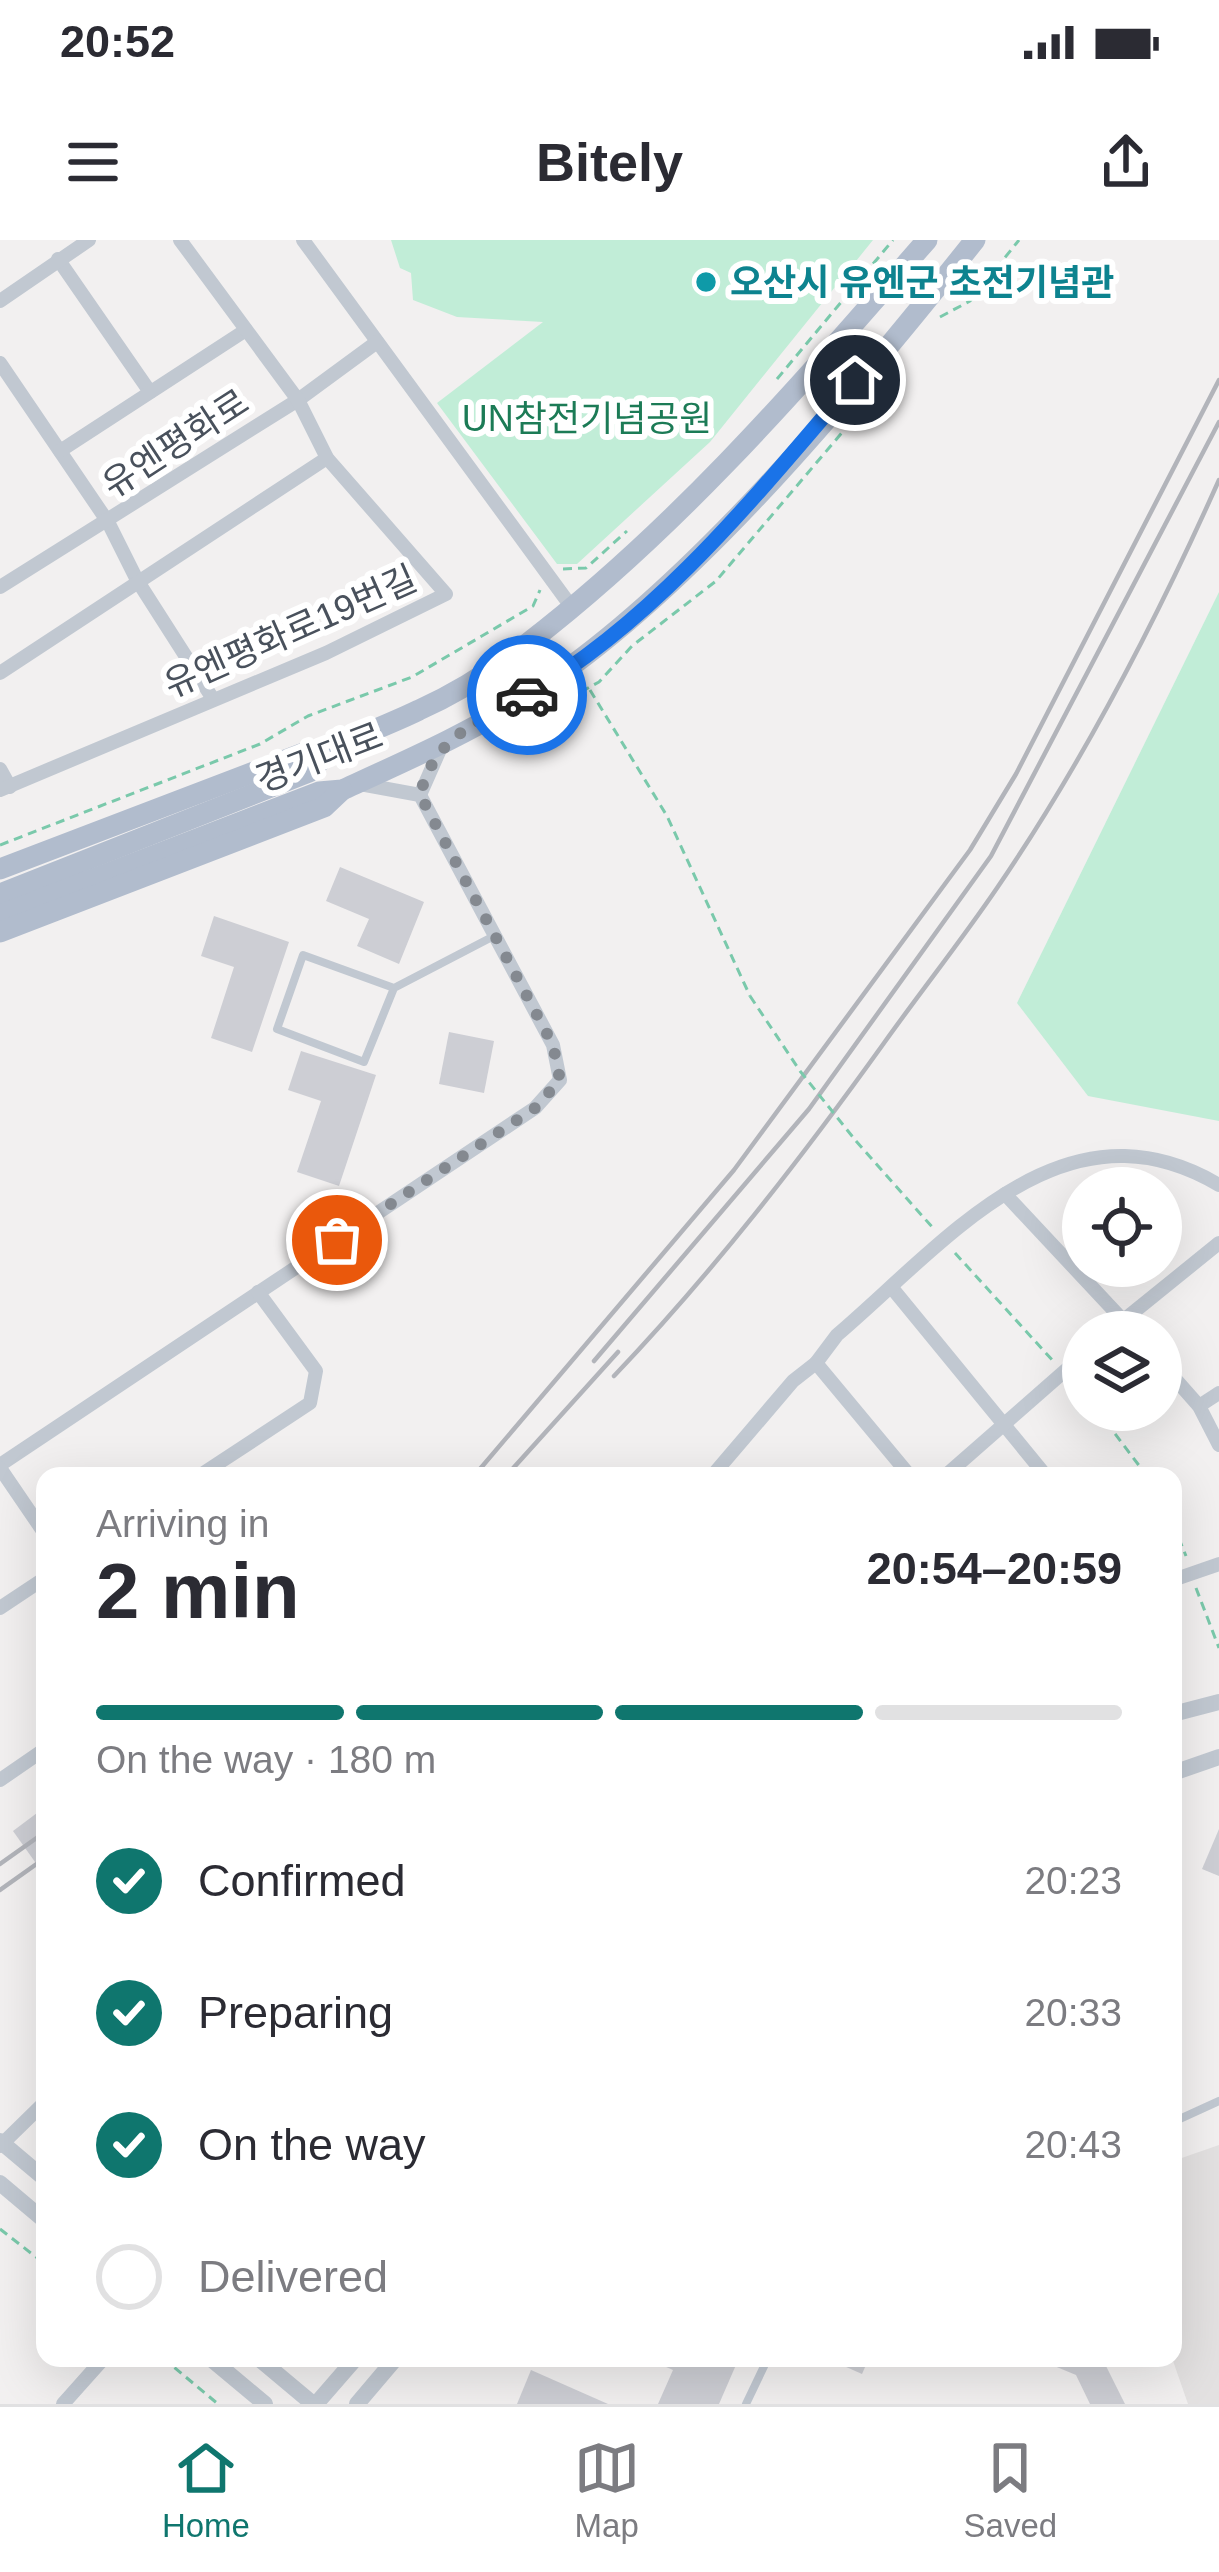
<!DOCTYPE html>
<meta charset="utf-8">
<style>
:root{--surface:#fff;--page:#f2f2f3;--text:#2b2b33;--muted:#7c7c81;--line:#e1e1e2;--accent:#0f766e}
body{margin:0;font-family:Arial,"Noto Sans KR",sans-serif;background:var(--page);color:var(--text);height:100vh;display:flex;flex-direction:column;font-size:45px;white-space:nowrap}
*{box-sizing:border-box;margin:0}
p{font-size:39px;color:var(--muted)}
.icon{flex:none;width:66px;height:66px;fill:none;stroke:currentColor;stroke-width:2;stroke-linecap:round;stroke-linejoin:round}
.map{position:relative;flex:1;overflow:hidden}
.details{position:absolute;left:36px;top:1227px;width:1146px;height:900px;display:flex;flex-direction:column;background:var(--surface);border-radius:24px;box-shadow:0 12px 48px #0002}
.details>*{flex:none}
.tools{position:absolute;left:1062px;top:927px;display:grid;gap:24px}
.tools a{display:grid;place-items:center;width:120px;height:120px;border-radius:50%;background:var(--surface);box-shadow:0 12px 48px #0002;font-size:60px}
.pin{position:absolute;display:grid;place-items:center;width:102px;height:102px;color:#fff;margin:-51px;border:6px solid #fff;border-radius:50%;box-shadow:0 3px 12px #0007}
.courier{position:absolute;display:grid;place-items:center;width:120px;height:120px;margin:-60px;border:9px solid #1a73e8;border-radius:50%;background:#fff;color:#222;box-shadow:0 3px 15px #0007}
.head em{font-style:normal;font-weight:600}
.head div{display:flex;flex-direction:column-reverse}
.head{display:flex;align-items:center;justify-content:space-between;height:204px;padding:0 60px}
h1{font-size:78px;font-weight:600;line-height:90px}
.bar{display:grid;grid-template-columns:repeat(4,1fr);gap:18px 12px;align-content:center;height:144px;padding:0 60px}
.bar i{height:15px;border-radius:9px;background:var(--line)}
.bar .current{background:var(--accent)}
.bar p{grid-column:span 4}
ol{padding:0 60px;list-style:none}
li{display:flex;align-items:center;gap:36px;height:132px}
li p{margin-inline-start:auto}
li .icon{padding:12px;border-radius:50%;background:var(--accent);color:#fff;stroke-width:4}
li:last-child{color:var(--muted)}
li i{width:66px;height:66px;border:6px solid var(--line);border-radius:50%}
.status{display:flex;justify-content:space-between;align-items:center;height:84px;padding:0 60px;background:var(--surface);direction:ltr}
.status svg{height:33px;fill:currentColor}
header{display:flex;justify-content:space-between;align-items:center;height:156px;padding:0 60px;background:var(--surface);font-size:54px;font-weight:600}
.tabs{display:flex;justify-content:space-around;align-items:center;height:168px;border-top:3px solid var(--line);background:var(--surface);font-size:33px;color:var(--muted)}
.tabs a{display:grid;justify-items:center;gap:6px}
.tabs .current{color:var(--accent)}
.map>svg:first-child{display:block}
.education{fill:#e3e1e1}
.green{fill:#c1edd7}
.building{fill:#cdced4}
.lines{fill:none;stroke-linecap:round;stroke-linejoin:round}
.path{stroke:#7ac9ab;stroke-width:3;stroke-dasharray:9 6;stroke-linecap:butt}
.service{stroke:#c1c8d1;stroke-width:8}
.minor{stroke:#c1c8d1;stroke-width:14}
.tertiary{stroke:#c1c8d1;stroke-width:16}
.primary{stroke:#b1bccd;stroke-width:21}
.rail{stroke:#b2b4ba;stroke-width:4.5}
.path-bridge{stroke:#7ac9ab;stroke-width:3;stroke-dasharray:9 6;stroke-linecap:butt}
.done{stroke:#848990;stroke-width:12;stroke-dasharray:0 21.6}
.route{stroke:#1a73e8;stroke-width:15}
.culture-dot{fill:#0f9aa8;stroke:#fff;stroke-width:4.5}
.labels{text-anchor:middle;stroke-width:12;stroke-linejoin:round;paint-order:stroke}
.culture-label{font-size:36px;font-weight:bold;fill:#0d838f;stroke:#fff;text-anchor:start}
.park-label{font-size:36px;fill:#1c7b56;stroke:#fff}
.street-label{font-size:36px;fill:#49515c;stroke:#fff}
</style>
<div class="status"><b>20:52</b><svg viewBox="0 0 49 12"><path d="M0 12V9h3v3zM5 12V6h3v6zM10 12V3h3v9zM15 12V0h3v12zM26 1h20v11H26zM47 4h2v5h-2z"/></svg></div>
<header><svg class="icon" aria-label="menu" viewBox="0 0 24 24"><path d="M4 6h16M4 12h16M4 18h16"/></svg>Bitely<svg class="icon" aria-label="share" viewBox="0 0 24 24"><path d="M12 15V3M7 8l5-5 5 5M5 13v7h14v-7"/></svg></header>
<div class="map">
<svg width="1219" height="2164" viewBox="0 0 1219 2164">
<rect width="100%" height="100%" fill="#f2f0f0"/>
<path class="education" d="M 1219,1905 L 1219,2164 L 1188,2164 L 1172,2118 L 1173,1921 Z"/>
<g class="green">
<path d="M 391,0 L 873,0 L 710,202 L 577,324 L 557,324 L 437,163 L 543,82 L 457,77 L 413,60 L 411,33 L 400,28 Z"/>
<path d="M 1219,352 L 1219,881 L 1088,856 L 1017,763 Z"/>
</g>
<g class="building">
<path d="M 340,627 L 424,662 L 399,724 L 357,706 L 369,679 L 326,661 Z"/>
<path d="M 214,676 L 289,702 L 252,812 L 211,798 L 234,727 L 201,716 Z"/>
<path d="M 449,792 L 494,801 L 484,853 L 439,844 Z"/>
<path d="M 301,811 L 376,835 L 339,946 L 297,932 L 321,861 L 288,850 Z"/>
<path d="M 45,1567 L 45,1636 L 13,1591 Z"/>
<path d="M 1219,1589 L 1219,1636 L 1202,1629 Z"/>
<path d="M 646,2118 L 739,2118 L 719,2164 L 658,2164 L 673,2130 Z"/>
<path d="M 826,2118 L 869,2118 L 862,2134 Z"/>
<path d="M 1035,2118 L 1102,2118 L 1125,2164 L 1090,2164 L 1076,2135 Z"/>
<path d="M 531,2130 L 608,2164 L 517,2164 Z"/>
</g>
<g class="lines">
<g class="path">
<path d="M 940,77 L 970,61 L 1019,0"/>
<path d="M 777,139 L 893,0"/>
<path d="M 563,329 L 586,328 L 627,291"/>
<path d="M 590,450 L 667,576 L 750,756"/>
<path d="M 502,495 L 599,442 L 632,406 L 716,341 L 868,162"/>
<path d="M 0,605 L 260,504 L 308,476 L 412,437 L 533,366 L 540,350"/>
<path d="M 856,901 L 933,988"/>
<path d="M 955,1013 L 1054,1122"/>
<path d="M 1072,1142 L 1083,1154"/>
<path d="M 1097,1170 L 1147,1236"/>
<path d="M 1173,1284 L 1186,1316"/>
<path d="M 1196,1348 L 1219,1408"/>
<path d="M 0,1989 L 45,2024"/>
<path d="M 163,2118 L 218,2164"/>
</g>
<g class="service">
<path d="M 394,748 L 303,715 L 277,789 L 364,822 L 394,748 L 494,696"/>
<path d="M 1173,1882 L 1219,1861"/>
<path d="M 746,2164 L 768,2118"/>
</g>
<g class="minor">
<path d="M 303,0 L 573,369"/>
<path d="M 58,19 L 150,152"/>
<path d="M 0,61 L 89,0"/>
<path d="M 0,123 L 108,282 L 137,340 L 213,459"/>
<path d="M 60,211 L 246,90"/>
<path d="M 0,347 L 298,160 L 377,102"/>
<path d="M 0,433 L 327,218"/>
<path d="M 0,529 L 10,547"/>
<path d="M 0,550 L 326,413 L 446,354 L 327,218 L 298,160 L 180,0"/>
<path d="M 420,555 L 442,505"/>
<path d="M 1005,954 L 1134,1092"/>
<path d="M 892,1048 L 1046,1236"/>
<path d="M 1109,1092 L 1219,1003"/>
<path d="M 816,1123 L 837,1095 C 947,1001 1064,853 1219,945"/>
<path d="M 1161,1123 L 1199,1166 L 1219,1205"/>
<path d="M 1199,1166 L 1219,1153"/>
<path d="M 0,1225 L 535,868 L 560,840 L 553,805 L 420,555 L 360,544"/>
<path d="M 0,1228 L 45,1294"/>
<path d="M 199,1236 L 310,1163 L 316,1131 L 258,1052"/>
<path d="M 712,1236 L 793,1141 L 816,1123 L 910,1236"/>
<path d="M 945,1236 L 1083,1115"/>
<path d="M 1173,1340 L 1219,1324"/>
<path d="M 0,1368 L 45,1338"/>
<path d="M 0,1540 L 45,1509"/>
<path d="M 0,1906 L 45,1862"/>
<path d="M 63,2164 L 104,2118"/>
</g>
<g class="tertiary">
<path d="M 1173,1474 L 1219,1462"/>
<path d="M 1173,1533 L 1219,1517"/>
<path d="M 0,1901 L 45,1939"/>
<path d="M 0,1943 L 45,1981"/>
<path d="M 210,2118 L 265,2164"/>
<path d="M 258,2118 L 313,2164"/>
<path d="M 316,2164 L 356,2118"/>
<path d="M 357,2164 L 396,2118"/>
</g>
<g class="primary">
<path d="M 0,629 L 301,514 L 327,512"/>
<path d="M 0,654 L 309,532 C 337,500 381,489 419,470 C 457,453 496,428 528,403 C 680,286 802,143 927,0"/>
<path d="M 0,675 L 319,552 L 342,550 C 408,520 476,490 537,450 C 694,347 857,148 975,0"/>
<path d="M 0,692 L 324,567 L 342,550"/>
</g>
<g class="rail">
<path d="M 594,1121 L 809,869 L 991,616 L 1219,182"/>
<path d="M 614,1136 C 713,1032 800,920 884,803 C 921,751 961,701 997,648 C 1084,521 1156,381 1219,240"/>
<path d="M 474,1236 L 734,930 L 970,610 L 1016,534 L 1219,140"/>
<path d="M 506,1236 L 618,1112"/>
<path d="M 0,1624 L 45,1592"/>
<path d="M 0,1650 L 45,1618"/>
</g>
<path class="path-bridge" d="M 750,756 L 800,831 L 856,901"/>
</g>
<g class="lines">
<path class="done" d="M 337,1000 L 535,868 L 560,840 L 553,805 L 420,555 C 436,493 477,485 527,455"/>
<path class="route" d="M 527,455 C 657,380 759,252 855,140"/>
</g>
<circle class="culture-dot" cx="706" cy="42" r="12"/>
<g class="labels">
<g class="culture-label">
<text x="730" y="55">오산시 유엔군 초전기념관</text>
</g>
<g class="park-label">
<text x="587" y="191">UN참전기념공원</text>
</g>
<g class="street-label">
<text transform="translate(175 203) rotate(-33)" y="13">유엔평화로</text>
<text transform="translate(290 391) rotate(-24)" y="13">유엔평화로19번길</text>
<text transform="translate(319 517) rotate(-21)" y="13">경기대로</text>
</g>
</g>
</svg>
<div class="tools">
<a><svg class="icon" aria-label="locate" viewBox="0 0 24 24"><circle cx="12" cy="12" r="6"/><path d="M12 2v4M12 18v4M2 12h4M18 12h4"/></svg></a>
<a><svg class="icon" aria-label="layers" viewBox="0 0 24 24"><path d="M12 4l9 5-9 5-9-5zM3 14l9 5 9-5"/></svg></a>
</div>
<div class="pin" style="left:337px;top:1000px;background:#ea580c"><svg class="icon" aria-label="bag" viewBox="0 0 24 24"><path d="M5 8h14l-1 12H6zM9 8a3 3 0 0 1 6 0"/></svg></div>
<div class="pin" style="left:855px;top:140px;background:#1f2937"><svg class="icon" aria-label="home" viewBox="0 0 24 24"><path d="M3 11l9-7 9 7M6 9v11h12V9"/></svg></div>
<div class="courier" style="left:527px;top:455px"><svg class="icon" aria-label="car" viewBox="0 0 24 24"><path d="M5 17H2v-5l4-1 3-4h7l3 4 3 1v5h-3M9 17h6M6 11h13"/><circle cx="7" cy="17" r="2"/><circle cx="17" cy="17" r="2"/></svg></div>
<section class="details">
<div class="head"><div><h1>2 min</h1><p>Arriving in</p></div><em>20:54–20:59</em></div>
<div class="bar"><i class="current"></i><i class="current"></i><i class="current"></i><i></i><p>On the way · 180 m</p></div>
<ol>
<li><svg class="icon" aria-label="check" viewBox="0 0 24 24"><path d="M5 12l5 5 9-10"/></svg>Confirmed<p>20:23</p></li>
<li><svg class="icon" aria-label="check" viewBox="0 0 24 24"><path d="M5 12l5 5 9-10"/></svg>Preparing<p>20:33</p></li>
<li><svg class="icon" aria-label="check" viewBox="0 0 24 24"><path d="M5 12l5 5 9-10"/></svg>On the way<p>20:43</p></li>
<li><i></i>Delivered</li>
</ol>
</section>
</div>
<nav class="tabs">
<a class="current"><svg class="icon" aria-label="home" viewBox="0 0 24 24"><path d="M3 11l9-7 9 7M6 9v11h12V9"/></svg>Home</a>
<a><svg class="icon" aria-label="map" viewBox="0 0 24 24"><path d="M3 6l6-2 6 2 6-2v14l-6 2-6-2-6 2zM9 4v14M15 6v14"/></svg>Map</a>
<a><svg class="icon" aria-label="saved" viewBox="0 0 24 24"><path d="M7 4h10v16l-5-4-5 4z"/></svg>Saved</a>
</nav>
